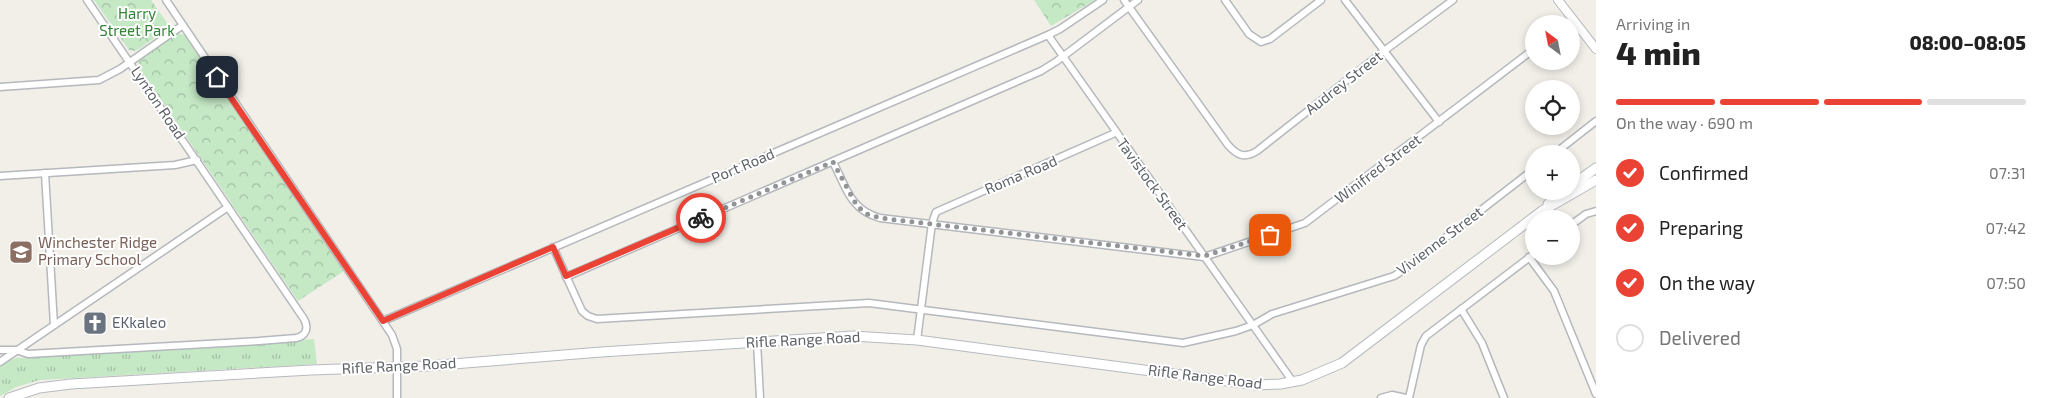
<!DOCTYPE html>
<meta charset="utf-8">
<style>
:root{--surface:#fff;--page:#f6f6f6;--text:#222;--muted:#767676;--line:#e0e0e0;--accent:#ea4335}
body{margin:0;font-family:"Exo 2",sans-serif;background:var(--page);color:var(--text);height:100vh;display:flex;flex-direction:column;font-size:19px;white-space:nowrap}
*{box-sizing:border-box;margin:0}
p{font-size:16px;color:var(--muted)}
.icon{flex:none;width:28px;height:28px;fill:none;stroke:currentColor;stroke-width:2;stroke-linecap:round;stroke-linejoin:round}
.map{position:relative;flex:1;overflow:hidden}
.panel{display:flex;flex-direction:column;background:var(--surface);width:450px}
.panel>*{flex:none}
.needle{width:32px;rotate:328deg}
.fabs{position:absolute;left:1525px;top:15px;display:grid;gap:10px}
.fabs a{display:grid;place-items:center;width:55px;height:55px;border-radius:50%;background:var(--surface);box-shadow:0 2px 8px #0003;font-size:25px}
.pin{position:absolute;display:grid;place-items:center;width:42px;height:42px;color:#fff;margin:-21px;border-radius:10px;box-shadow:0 2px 8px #0006}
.courier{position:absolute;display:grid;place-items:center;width:50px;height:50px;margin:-25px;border:4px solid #ea4335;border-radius:50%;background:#fff;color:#222;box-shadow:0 1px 6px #0007}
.headline em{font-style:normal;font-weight:800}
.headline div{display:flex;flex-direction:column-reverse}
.headline{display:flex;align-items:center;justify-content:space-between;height:85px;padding:0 20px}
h1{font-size:32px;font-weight:800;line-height:38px}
.bar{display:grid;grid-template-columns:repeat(4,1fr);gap:8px 5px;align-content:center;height:60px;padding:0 20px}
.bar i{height:6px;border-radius:4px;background:var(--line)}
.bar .active{background:var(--accent)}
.bar p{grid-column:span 4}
ol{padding:0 20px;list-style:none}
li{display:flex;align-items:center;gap:15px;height:55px}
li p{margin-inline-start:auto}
li .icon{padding:5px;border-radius:50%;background:var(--accent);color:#fff;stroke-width:4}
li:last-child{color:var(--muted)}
li i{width:28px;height:28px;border:2px solid var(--line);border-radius:50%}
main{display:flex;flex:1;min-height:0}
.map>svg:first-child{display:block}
.grass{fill:url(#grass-tufts)}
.park{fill:url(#park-crowns)}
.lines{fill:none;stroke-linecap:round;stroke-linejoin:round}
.minor-casing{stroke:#b5b8bc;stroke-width:9}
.tertiary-casing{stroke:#b5b8bc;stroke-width:10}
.secondary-casing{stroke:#b6babf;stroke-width:11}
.minor{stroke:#fff;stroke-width:6}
.tertiary{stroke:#fff;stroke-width:8}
.secondary{stroke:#fff;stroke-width:9}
.done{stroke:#929495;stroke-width:5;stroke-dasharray:0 9}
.route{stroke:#ea4335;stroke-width:6}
.labels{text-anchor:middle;stroke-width:4;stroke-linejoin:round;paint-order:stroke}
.park-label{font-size:15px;fill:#348238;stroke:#fff}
.street-label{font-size:15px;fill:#5f6368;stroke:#fff}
.education-label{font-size:15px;fill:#785e54;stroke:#fff;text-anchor:start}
.worship-label{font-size:15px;fill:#5b616d;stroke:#fff;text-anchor:start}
</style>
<main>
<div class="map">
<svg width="1596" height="398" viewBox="0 0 1596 398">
<defs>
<pattern id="grass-tufts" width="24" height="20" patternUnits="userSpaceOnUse" patternTransform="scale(1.25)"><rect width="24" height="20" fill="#c5e8c5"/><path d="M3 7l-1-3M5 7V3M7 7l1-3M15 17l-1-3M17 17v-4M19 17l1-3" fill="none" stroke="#a3c0a4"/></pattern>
<pattern id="park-crowns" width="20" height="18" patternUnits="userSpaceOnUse" patternTransform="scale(1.25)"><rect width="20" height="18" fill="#c5e8c5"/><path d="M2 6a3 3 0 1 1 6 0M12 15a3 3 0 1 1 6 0" fill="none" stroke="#a3c0a4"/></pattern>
</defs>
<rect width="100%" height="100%" fill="#f1efe8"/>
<path class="grass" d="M 314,339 L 317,364 L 40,380 L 16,387 L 0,396 L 0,365 L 16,358 Z"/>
<g class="park">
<path d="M 94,0 L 151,0 L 170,27 L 139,49 L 134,51 L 129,50 Z"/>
<path d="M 1034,0 L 1095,0 L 1051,26 Z"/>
<path d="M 178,33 L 187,36 L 344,271 L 298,301 L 140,69 L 138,62 L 141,58 Z"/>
</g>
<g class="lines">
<g class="minor-casing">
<g id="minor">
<path d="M 166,0 L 392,335 L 397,349 L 397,398"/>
<path d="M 1124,0 L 1228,145 C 1237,155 1244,159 1257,151 L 1384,51 L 1453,0"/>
<path d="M 1225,0 L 1249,34 L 1261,42 L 1270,39 L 1321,0"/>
<path d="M 1345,0 L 1439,122"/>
<path d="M 1566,24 L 1573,19"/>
<path d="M 1048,35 L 1293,382"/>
<path d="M 0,87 L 99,80 L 120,69 L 183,25"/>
<path d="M 1554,154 L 1596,121"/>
<path d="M 833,162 C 846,187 850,210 880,218 L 1204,257 L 1305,223 L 1534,49"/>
<path d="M 45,173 L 54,325"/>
<path d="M 0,176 L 175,165 L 197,160"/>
<path d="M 1571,225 L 1586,214 L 1596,211"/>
<path d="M 553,247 L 582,311 L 588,316 L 597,319 L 869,303 L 1183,343 L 1236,331 L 1253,325 L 1272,314 L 1394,276 L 1405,269 L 1534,169"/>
<path d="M 1529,257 L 1554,291 L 1596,394"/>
<path d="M 566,277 L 1041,71 L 1057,61 L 1138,0"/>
<path d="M 1461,309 L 1482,343 L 1504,398"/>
<path d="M 383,321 L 1048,35 L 1060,29 L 1103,0"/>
<path d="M 917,340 L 932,223 L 936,212 L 1115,133"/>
<path d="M 757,342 L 760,398"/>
<path d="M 0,350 L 16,350 L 28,354 L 259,341 L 296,338 C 306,336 309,328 304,319 L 87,0"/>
<path d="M 0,362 L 228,207"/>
<path d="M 1381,398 L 1392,395 L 1406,398"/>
<path d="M 1409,398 L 1421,345 L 1426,336 L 1534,254"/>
</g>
</g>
<g class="tertiary-casing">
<path id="tertiary" d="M 1558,0 L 1596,49"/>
</g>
<g class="secondary-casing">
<g id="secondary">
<path d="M 1571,186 L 1596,168"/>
<path d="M 1548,204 L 1565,191"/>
<path d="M 9,398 L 39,388 L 71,384 L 311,370 L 428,366 L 601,352 L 853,336 L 917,340 L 1257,385 L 1280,384 L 1302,380 L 1342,363 L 1542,211 L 1596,180"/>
</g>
</g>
<use href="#minor" class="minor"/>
<use href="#tertiary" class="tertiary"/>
<use href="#secondary" class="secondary"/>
</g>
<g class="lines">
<path class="done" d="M 701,218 L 833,162 L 857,206 L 867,214 L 880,218 L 1204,256 L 1270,235"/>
<path class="route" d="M 217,77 L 383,321 L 553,247 L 566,276 L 701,218"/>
</g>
<defs>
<g id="school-square" transform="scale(1.25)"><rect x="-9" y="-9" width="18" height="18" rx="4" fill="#8d6e63" stroke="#fff"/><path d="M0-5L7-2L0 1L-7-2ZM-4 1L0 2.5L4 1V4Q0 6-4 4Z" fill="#fff"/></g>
<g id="church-square" transform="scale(1.25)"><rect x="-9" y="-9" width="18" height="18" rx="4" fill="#6b7280" stroke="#fff"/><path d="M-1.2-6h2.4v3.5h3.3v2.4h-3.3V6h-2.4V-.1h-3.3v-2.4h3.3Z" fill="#fff"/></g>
</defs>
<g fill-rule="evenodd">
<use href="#school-square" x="21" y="252"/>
<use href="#church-square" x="95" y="323"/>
</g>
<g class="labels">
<g class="park-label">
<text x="137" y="19">Harry<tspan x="137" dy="17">Street Park</tspan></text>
</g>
<g class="street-label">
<text transform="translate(1344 83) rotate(-38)" y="5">Audrey Street</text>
<text transform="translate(158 103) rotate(56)" y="5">Lynton Road</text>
<text transform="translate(743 166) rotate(-23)" y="5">Port Road</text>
<text transform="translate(1378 169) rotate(-37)" y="5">Winifred Street</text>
<text transform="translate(1021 175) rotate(-23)" y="5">Roma Road</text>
<text transform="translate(1152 184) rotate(54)" y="5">Tavistock Street</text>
<text transform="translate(1440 241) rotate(-37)" y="5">Vivienne Street</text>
<text transform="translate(803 340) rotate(-3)" y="5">Rifle Range Road</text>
<text transform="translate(399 366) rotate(-3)" y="5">Rifle Range Road</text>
<text transform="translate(1205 377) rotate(7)" y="5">Rifle Range Road</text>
</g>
<g class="education-label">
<text x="38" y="248">Winchester Ridge<tspan x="38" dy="17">Primary School</tspan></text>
</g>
<g class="worship-label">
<text x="112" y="328">EKkaleo</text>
</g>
</g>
</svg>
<div class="fabs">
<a><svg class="needle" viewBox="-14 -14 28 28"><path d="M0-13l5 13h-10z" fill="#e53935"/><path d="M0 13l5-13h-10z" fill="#767676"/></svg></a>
<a><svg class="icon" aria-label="locate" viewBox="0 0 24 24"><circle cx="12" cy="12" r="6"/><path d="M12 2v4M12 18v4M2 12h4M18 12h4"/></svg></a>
<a>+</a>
<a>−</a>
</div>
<div class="pin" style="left:1270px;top:235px;background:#ea580c"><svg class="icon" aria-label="bag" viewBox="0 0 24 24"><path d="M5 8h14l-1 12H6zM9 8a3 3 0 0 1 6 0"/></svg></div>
<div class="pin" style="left:217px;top:77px;background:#1f2937"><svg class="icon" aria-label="home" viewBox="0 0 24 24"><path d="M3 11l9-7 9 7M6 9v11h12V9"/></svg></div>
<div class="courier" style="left:701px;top:218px"><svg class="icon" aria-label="bike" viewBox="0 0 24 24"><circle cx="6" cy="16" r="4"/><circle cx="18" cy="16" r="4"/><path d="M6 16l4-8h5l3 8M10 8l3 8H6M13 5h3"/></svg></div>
</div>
<section class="panel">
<div class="headline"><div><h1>4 min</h1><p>Arriving in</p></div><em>08:00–08:05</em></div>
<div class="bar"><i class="active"></i><i class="active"></i><i class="active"></i><i></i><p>On the way · 690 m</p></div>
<ol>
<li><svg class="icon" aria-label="check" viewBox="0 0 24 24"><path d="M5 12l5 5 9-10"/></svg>Confirmed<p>07:31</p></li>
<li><svg class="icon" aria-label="check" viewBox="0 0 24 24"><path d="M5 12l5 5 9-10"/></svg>Preparing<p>07:42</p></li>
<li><svg class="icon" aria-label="check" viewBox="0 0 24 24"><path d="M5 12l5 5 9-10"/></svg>On the way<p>07:50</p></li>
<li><i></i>Delivered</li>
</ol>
</section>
</main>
